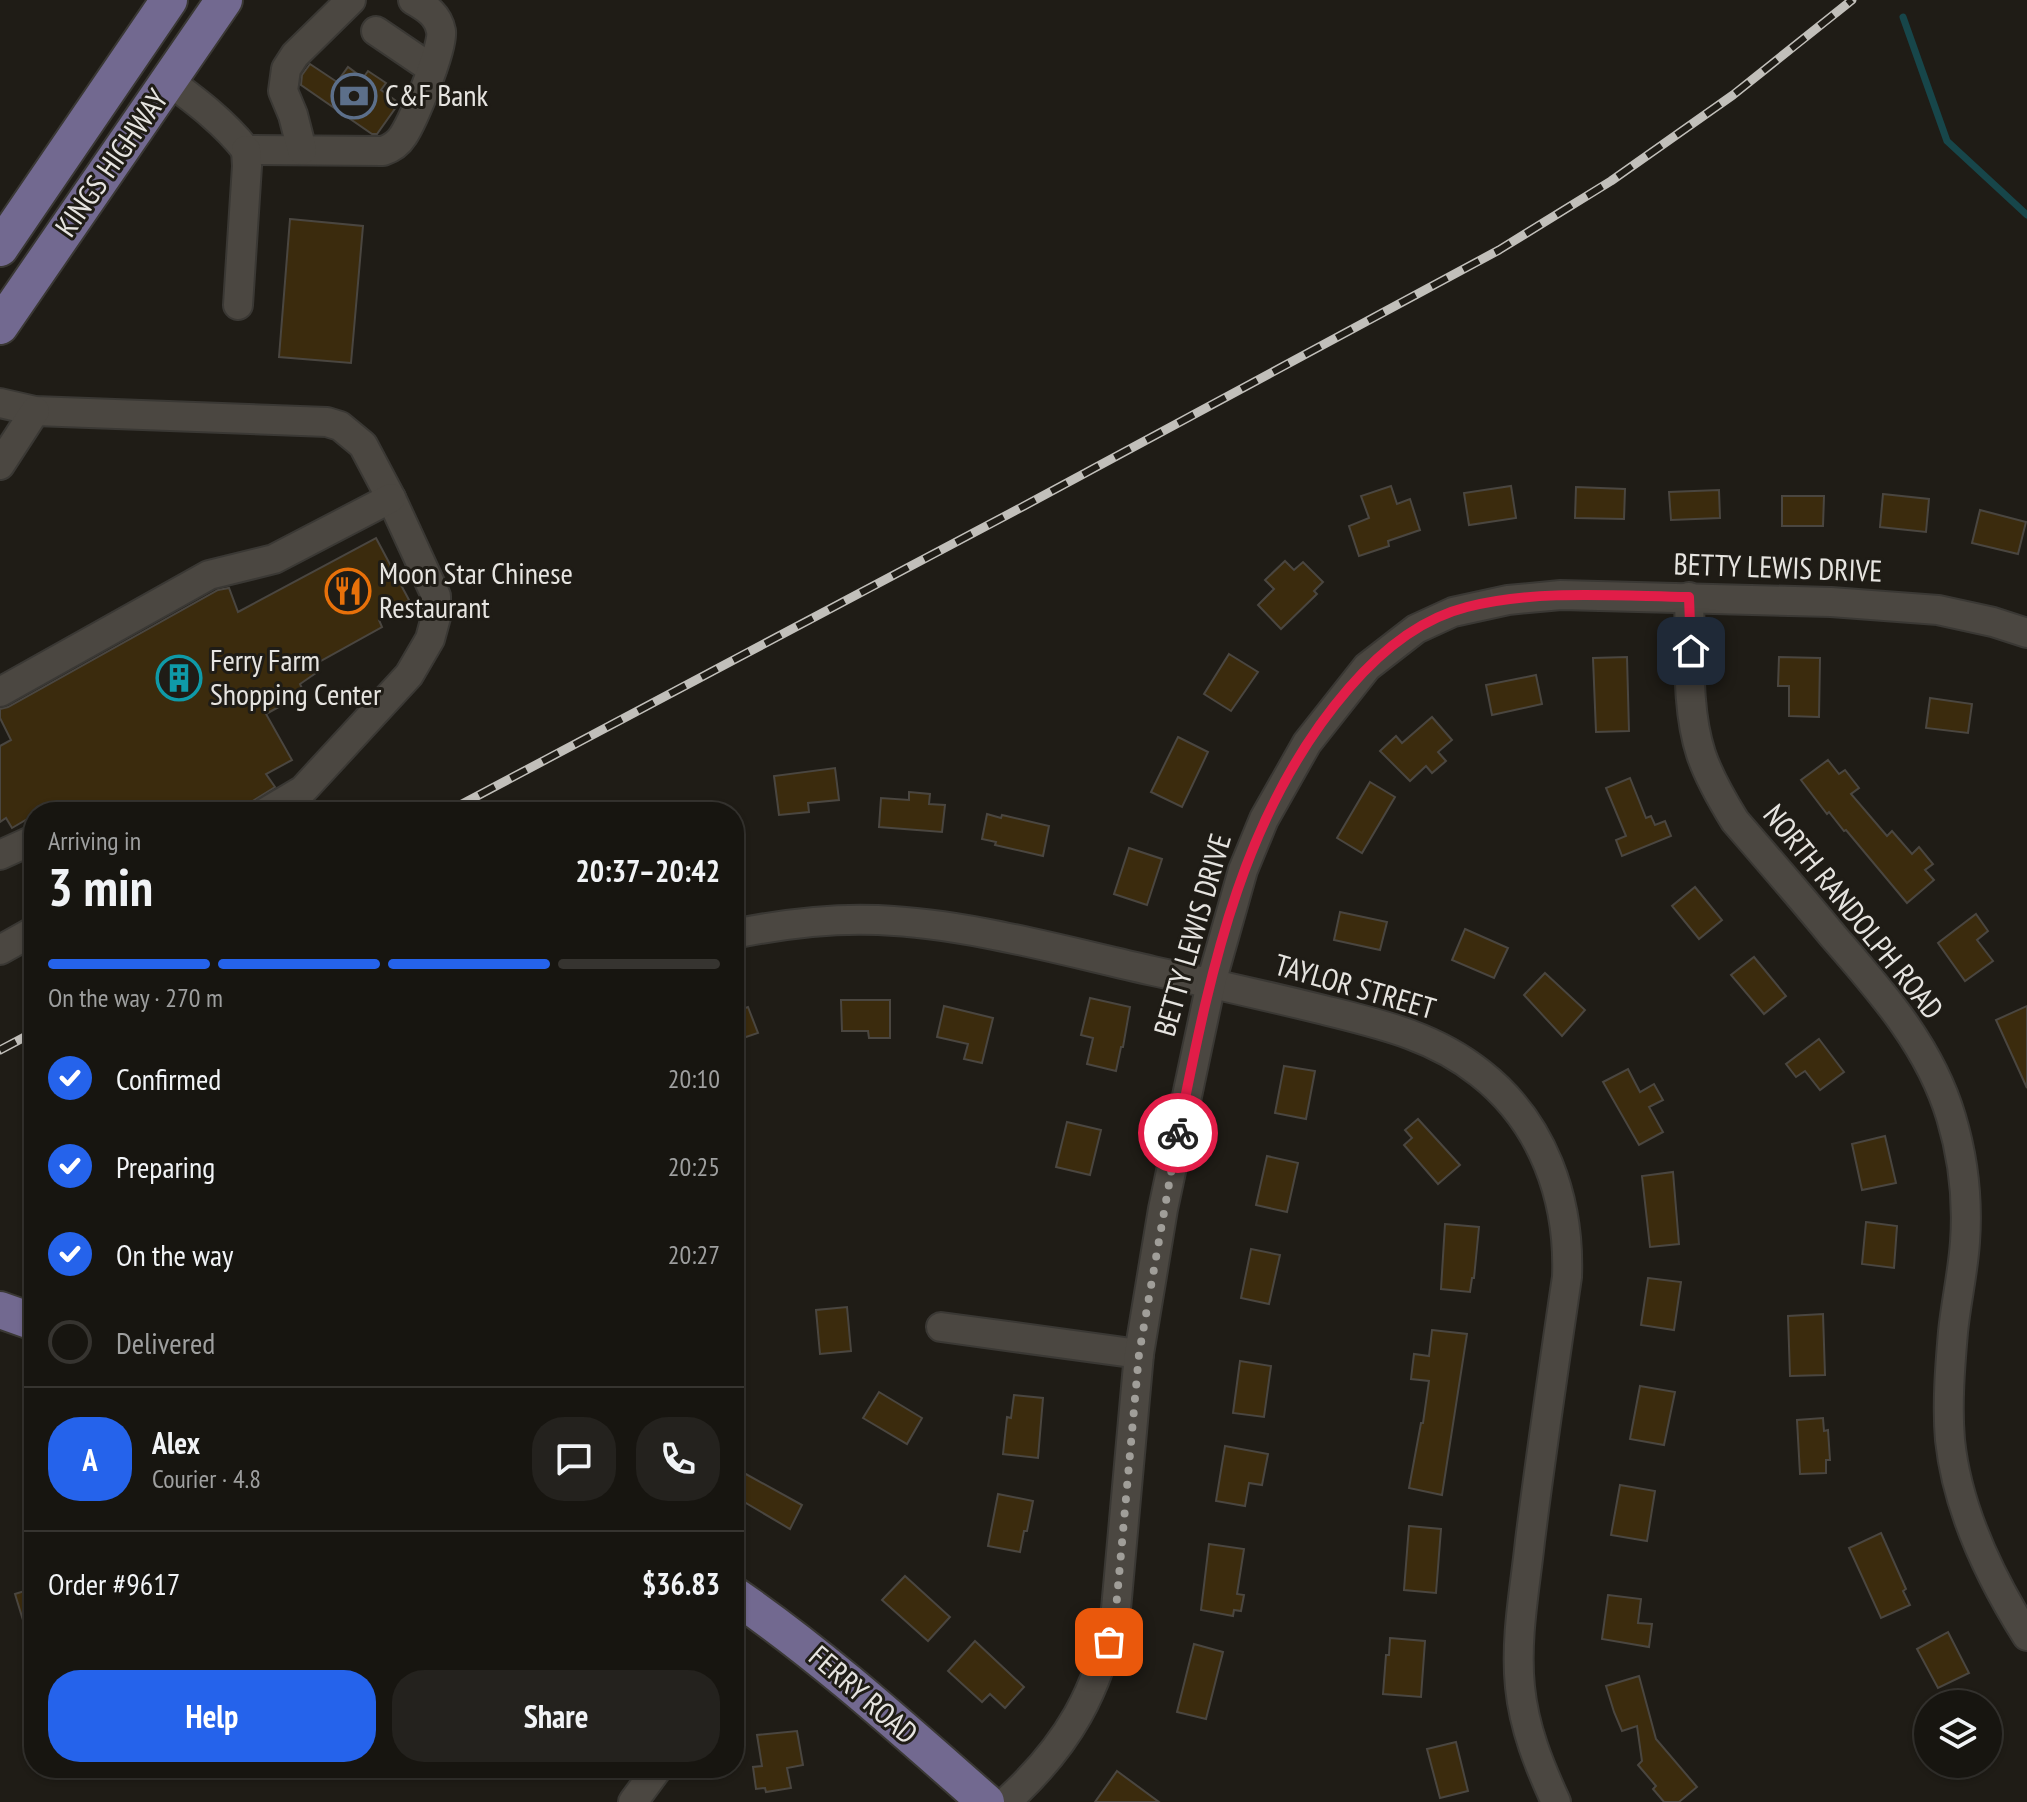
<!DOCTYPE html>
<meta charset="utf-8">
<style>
:root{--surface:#171510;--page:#24221e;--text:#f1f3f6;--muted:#9e9f9f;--line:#363430;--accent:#2563eb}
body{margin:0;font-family:"PT Sans Narrow",sans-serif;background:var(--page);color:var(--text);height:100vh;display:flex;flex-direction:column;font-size:30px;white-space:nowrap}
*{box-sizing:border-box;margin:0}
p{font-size:26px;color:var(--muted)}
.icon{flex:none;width:44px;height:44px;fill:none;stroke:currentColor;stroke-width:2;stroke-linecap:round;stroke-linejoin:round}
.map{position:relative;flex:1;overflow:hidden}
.panel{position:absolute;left:24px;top:802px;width:720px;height:976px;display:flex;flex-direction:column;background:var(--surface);border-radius:32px;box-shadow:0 2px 6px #0004,0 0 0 2px var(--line)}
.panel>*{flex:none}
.buttons{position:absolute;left:1914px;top:1690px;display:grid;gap:16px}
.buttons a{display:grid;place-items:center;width:88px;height:88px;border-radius:50%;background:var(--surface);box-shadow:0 2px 6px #0004,0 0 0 2px var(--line);font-size:40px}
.pin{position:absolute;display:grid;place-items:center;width:68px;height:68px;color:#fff;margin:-34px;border-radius:16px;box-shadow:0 4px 12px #0006}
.courier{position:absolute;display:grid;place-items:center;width:80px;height:80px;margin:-40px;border:6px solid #e11d48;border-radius:50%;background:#fff;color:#222;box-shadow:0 2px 10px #0007}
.summary em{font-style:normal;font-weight:600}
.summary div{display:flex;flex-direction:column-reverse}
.summary{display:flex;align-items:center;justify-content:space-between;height:136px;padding:0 24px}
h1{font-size:52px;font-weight:600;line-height:60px}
.bar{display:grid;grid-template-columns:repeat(4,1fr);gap:12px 8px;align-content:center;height:96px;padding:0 24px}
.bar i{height:10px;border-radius:6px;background:var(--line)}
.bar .on{background:var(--accent)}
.bar p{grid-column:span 4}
.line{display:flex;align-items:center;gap:20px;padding:0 24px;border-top:2px solid var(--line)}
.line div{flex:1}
.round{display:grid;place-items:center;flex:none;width:84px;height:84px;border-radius:32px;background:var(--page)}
ol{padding:0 24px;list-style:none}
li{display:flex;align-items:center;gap:24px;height:88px}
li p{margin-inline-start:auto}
li .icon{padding:8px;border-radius:50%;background:var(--accent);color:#fff;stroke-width:4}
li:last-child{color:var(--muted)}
li i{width:44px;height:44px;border:4px solid var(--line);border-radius:50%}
.cta{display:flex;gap:16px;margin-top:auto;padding:16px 24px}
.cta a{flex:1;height:92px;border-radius:32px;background:var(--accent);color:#fff;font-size:32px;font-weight:600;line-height:92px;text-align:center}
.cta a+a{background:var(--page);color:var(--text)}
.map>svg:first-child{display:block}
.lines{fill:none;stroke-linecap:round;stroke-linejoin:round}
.stream{stroke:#17464a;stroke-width:7}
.building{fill:#3b2b0d;stroke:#4a4640;stroke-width:2}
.minor-casing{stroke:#3a3834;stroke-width:32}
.major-casing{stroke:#3a3834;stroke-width:40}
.minor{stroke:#4b4741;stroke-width:28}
.major{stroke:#726990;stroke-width:36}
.rail-casing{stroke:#c1bfba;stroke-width:9}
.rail{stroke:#1f1c16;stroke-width:6;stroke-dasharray:18;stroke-linecap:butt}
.done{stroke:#a09e99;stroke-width:8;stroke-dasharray:0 14.4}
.route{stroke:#e11d48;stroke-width:10}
.labels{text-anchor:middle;stroke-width:6;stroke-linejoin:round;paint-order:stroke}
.poi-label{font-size:30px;fill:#e6e4e0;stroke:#1f1c16;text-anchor:start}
.street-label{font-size:30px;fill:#e6e4e0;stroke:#1f1c16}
</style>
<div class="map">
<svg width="2027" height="1802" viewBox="0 0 2027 1802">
<rect width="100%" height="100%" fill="#1f1c16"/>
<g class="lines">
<path class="stream" d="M 1903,17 L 1947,141 L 2027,215"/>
</g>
<g class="building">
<path d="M 310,64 L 337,82 L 348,67 L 363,78 L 368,71 L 386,83 L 381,90 L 399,103 L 377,134 L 372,134 L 301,85 L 302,75 Z"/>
<path d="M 290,219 L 363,226 L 351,363 L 279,357 Z"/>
<path d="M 1391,486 L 1397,504 L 1410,499 L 1420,530 L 1388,541 L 1389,546 L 1359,556 L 1349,526 L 1369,518 L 1361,496 Z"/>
<path d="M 1511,486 L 1516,518 L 1469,525 L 1464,493 Z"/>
<path d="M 1576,487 L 1625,489 L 1624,519 L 1575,518 Z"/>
<path d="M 1719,490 L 1720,518 L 1671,520 L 1669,492 Z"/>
<path d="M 1883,494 L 1929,499 L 1926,532 L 1880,527 Z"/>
<path d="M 1782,496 L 1824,496 L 1823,526 L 1782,526 Z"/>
<path d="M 1980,510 L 2026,522 L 2018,554 L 1972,543 Z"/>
<path d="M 376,538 L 409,600 L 379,620 L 382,627 L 312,666 L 316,673 L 300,684 L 304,693 L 266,714 L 292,760 L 266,774 L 275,787 L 235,812 L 34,812 L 34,815 L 12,828 L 6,818 L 0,822 L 0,746 L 11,740 L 0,718 L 0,709 L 8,707 L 218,590 L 229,588 L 238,612 Z"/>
<path d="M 1285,561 L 1294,570 L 1303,562 L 1323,582 L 1314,591 L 1317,594 L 1281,629 L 1258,605 L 1274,589 L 1265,580 Z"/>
<path d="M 1229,654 L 1258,672 L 1231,711 L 1204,694 Z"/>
<path d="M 1627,657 L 1629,731 L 1596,732 L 1593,658 Z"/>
<path d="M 1779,657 L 1820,658 L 1819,717 L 1789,716 L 1789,686 L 1778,686 Z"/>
<path d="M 1536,675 L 1542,704 L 1492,715 L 1486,685 Z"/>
<path d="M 1930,698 L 1972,704 L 1968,733 L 1926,728 Z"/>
<path d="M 1432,717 L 1452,740 L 1438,752 L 1446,761 L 1432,773 L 1426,766 L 1410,781 L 1380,751 L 1396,736 L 1402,743 Z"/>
<path d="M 1178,737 L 1208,752 L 1182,807 L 1151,792 Z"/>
<path d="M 1828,760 L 1839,774 L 1845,770 L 1859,788 L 1851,794 L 1887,836 L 1892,831 L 1912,854 L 1919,847 L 1933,864 L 1925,870 L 1934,880 L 1907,903 L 1846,830 L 1844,831 L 1829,812 L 1827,814 L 1801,780 Z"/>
<path d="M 835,768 L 839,800 L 808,803 L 809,812 L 779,815 L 774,776 Z"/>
<path d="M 1630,778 L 1646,818 L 1651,816 L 1655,825 L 1665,821 L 1671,836 L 1622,856 L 1616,840 L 1626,836 L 1606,788 Z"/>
<path d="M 1370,782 L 1395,797 L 1362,853 L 1337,838 Z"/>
<path d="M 909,792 L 930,794 L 929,804 L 945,805 L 942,832 L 879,827 L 881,798 L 909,800 Z"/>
<path d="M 987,814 L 1001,818 L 1002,815 L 1049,826 L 1043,856 L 995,845 L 996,842 L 982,839 Z"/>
<path d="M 1129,848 L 1162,859 L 1147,905 L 1114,894 Z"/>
<path d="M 1695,887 L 1722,920 L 1699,939 L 1672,906 Z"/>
<path d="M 1340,912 L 1387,922 L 1380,950 L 1334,940 Z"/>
<path d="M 1976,914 L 1988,931 L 1977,940 L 1993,961 L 1965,981 L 1938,943 Z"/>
<path d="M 1465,929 L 1508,948 L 1494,978 L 1452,960 Z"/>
<path d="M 1754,957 L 1786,996 L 1764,1014 L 1731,975 Z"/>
<path d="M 1545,973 L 1585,1010 L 1562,1036 L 1524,995 Z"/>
<path d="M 1090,998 L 1130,1007 L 1123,1047 L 1121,1047 L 1116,1071 L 1087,1064 L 1093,1038 L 1081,1035 Z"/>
<path d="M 841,1000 L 890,1000 L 890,1038 L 869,1038 L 868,1031 L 842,1031 Z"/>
<path d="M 944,1006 L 993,1018 L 982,1063 L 964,1059 L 968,1044 L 937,1037 Z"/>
<path d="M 2027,1006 L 2027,1088 L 1996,1020 Z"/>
<path d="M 748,1007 L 758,1033 L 734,1041 L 734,1012 Z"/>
<path d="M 1819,1039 L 1844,1072 L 1820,1090 L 1805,1071 L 1796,1077 L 1786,1064 Z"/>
<path d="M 1284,1066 L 1315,1071 L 1306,1119 L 1275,1113 Z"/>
<path d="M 1628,1069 L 1640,1092 L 1654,1084 L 1663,1100 L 1649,1107 L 1663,1132 L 1639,1145 L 1603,1082 Z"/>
<path d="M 1418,1119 L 1460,1165 L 1438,1184 L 1404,1145 L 1412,1138 L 1405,1130 Z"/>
<path d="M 1067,1122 L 1101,1130 L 1090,1175 L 1056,1167 Z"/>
<path d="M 1885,1136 L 1896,1183 L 1862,1190 L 1852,1144 Z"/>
<path d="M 1267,1156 L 1298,1163 L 1287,1212 L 1256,1205 Z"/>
<path d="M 1673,1172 L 1679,1244 L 1650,1247 L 1642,1176 Z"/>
<path d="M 1866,1222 L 1897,1226 L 1894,1268 L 1862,1264 Z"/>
<path d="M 1445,1224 L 1479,1227 L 1474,1278 L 1472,1278 L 1470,1292 L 1441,1289 Z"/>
<path d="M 1251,1249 L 1280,1255 L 1269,1304 L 1241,1298 Z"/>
<path d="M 1648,1278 L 1681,1282 L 1674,1330 L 1641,1325 Z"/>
<path d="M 847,1307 L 851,1351 L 820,1354 L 816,1310 Z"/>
<path d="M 1823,1314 L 1825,1375 L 1790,1376 L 1788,1316 Z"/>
<path d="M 1432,1330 L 1467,1334 L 1442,1495 L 1409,1488 L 1421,1423 L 1423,1423 L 1429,1381 L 1411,1379 L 1414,1354 L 1429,1356 Z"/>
<path d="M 1240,1361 L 1271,1366 L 1264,1417 L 1233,1413 Z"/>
<path d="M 1640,1386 L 1675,1392 L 1664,1445 L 1630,1439 Z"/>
<path d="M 879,1392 L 922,1418 L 907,1444 L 863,1418 Z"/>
<path d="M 1014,1395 L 1043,1398 L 1038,1458 L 1003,1454 L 1007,1417 L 1011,1418 Z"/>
<path d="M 1823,1418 L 1824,1431 L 1828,1430 L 1830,1460 L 1826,1460 L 1826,1473 L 1800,1474 L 1797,1420 Z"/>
<path d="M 1225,1446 L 1268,1454 L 1262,1485 L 1249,1483 L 1245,1506 L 1216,1501 Z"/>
<path d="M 744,1473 L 802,1505 L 790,1529 L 734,1496 L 734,1491 Z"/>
<path d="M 1620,1485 L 1655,1491 L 1647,1541 L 1611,1535 Z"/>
<path d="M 998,1494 L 1033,1501 L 1027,1531 L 1024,1531 L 1020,1552 L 988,1546 Z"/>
<path d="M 1409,1526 L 1441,1529 L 1436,1593 L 1404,1590 Z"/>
<path d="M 1881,1533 L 1906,1589 L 1903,1591 L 1910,1605 L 1881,1618 L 1849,1548 Z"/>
<path d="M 1209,1544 L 1244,1549 L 1237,1594 L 1244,1595 L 1241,1611 L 1234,1610 L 1233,1616 L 1201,1610 Z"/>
<path d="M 905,1576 L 950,1617 L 928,1641 L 882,1600 Z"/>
<path d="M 34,1588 L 34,1642 L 30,1643 L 15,1594 Z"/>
<path d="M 1608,1595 L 1641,1599 L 1638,1623 L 1652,1624 L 1649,1647 L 1602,1639 Z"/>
<path d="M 1948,1632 L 1969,1673 L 1938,1688 L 1917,1649 Z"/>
<path d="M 1390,1638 L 1425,1641 L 1421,1697 L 1383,1694 L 1386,1655 L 1389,1655 Z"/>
<path d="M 975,1641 L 1024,1687 L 1005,1708 L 990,1694 L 982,1702 L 948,1671 Z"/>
<path d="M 1194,1644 L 1223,1652 L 1206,1719 L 1177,1712 Z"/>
<path d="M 1639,1676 L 1656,1739 L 1697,1787 L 1679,1802 L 1664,1802 L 1653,1789 L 1656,1786 L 1638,1765 L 1642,1761 L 1637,1726 L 1622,1731 L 1614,1712 L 1606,1686 Z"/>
<path d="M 797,1731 L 803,1765 L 787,1768 L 791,1788 L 766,1792 L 765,1788 L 756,1789 L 753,1767 L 762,1766 L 757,1735 Z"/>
<path d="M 1456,1742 L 1468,1791 L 1440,1798 L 1427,1749 Z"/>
<path d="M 1117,1771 L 1159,1802 L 1095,1802 Z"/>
</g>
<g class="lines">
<g class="minor-casing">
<g id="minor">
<path d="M 376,31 L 432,69"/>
<path d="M 169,81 C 197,102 224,122 246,150 L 383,151 C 392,148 398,144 403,136 C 413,121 444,47 441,31 C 438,15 427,8 413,0"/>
<path d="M 302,150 L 293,115 L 283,91 L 286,69 L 295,55 L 351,0"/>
<path d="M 238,305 L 247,166 L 246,150"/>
<path d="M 0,403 L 35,411 L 327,422 L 340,426 L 363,445 L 391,498 L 436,596 L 436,617 L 430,639 L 409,675 L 303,790 L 266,812"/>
<path d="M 0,465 L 35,411"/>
<path d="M 1689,597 C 1691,648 1685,705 1701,754 C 1709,778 1722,800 1735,821 C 1768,859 1801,897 1833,936 C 1880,990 1930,1046 1951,1117 C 1963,1157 1968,1200 1965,1242 C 1963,1272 1956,1302 1953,1332 C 1950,1367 1947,1405 1950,1440 C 1957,1508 1991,1579 2027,1636"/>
<path d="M 0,692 L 209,575 L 274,559 L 391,498"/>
<path d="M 0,855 L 33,840 L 34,843"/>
<path d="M 734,934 C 782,924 829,918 878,920 C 971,924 1063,951 1153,971 C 1210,983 1267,996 1324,1010 C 1380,1024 1434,1036 1480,1073 C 1543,1122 1570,1199 1567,1277 C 1554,1365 1541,1453 1530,1541 C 1525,1589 1515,1638 1520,1687 C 1524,1728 1539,1765 1556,1802"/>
<path d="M 0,950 L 34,931"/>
<path d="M 941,1327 L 1139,1354"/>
<path d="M 633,1802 L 658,1768"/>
<path d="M 1006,1802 C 1069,1745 1098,1691 1116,1609 L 1139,1354 L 1163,1209 L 1211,983 L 1243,870 L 1264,819 L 1307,743 L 1367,667 L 1416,629 L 1453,612 L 1508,600 L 1561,595 L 1831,602 L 1938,610 L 1993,622 L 2027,633"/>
</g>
</g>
<g class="major-casing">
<g id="major">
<path d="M 0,248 L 169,0"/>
<path d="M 0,326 L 224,0"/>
<path d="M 0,1310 L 34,1322"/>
<path d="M 734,1595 C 824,1657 904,1730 986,1802"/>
</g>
</g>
<use href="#minor" class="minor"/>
<use href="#major" class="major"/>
<g class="rail-casing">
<g id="rail">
<path d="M 447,812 L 1024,506 L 1499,250 L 1611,181 L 1733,95 L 1852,0"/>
<path d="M 0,1050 L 34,1032"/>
</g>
</g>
<use href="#rail" class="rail"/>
</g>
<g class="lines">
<path class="done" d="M 1109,1642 L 1116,1609 L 1139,1354 L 1178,1133"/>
<path class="route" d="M 1178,1133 C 1210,975 1240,814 1349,688 C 1380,652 1419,619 1467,607 C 1539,589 1616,596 1689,597 L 1691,651"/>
</g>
<defs>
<g id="bank-ring" transform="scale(2.3)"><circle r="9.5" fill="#1f1c16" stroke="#5c6f8a" stroke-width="1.5"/><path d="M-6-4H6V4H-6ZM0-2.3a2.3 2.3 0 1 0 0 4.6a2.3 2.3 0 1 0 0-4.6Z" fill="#5c6f8a"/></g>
<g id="restaurant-ring" transform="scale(2.3)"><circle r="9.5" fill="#1f1c16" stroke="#e8710a" stroke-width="1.5"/><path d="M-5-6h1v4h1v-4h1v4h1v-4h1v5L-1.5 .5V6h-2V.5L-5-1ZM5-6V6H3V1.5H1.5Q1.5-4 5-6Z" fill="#e8710a"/></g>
<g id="building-ring" transform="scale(2.3)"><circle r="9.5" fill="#1f1c16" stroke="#0f9aa8" stroke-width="1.5"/><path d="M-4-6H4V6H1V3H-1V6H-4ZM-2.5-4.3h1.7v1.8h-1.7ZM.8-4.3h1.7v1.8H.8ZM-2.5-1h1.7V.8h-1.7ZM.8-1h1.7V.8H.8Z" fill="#0f9aa8"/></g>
</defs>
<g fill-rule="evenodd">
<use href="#bank-ring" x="354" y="96"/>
<use href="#restaurant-ring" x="348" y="591"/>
<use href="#building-ring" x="179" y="678"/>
</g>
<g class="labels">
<g class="poi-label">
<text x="385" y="106">C&amp;F Bank</text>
<text x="379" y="584">Moon Star Chinese<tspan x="379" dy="34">Restaurant</tspan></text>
<text x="210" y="671">Ferry Farm<tspan x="210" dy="34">Shopping Center</tspan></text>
</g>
<g class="street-label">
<text transform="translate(112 163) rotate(-55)" y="10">KINGS HIGHWAY</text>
<text transform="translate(1778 568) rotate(2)" y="10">BETTY LEWIS DRIVE</text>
<text transform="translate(1853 912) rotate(51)" y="10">NORTH RANDOLPH ROAD</text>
<text transform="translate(1193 935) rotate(-74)" y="10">BETTY LEWIS DRIVE</text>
<text transform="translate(1355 987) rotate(16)" y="10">TAYLOR STREET</text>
<text transform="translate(863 1695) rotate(41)" y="10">FERRY ROAD</text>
</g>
</g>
</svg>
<div class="buttons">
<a><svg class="icon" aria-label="layers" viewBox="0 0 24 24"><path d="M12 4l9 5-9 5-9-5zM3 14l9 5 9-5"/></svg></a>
</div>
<div class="pin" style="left:1109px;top:1642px;background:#ea580c"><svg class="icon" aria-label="bag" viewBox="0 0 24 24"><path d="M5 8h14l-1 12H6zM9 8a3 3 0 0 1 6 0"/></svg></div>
<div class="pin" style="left:1691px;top:651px;background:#1f2937"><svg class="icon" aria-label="home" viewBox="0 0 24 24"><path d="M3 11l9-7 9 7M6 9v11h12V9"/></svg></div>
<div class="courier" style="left:1178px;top:1133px"><svg class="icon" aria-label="bike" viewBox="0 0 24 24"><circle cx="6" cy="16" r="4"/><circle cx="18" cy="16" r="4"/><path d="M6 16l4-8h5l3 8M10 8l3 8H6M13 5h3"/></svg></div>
<section class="panel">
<div class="summary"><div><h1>3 min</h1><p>Arriving in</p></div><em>20:37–20:42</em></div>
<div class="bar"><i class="on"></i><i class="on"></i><i class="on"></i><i></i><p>On the way · 270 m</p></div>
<ol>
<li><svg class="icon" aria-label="check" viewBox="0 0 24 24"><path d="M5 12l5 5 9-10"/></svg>Confirmed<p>20:10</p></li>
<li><svg class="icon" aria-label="check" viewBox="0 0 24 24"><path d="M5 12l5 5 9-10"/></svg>Preparing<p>20:25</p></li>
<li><svg class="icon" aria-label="check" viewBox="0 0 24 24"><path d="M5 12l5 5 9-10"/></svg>On the way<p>20:27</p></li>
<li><i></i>Delivered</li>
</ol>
<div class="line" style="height:144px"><b class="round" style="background:var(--accent);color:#fff">A</b><div><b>Alex</b><p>Courier · 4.8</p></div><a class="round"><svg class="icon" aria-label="chat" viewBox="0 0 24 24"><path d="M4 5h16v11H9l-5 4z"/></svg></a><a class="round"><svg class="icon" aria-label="phone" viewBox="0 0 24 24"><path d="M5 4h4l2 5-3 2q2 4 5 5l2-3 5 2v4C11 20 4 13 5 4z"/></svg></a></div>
<div class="line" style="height:104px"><div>Order #9617</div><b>$36.83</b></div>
<div class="cta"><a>Help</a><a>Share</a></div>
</section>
</div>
